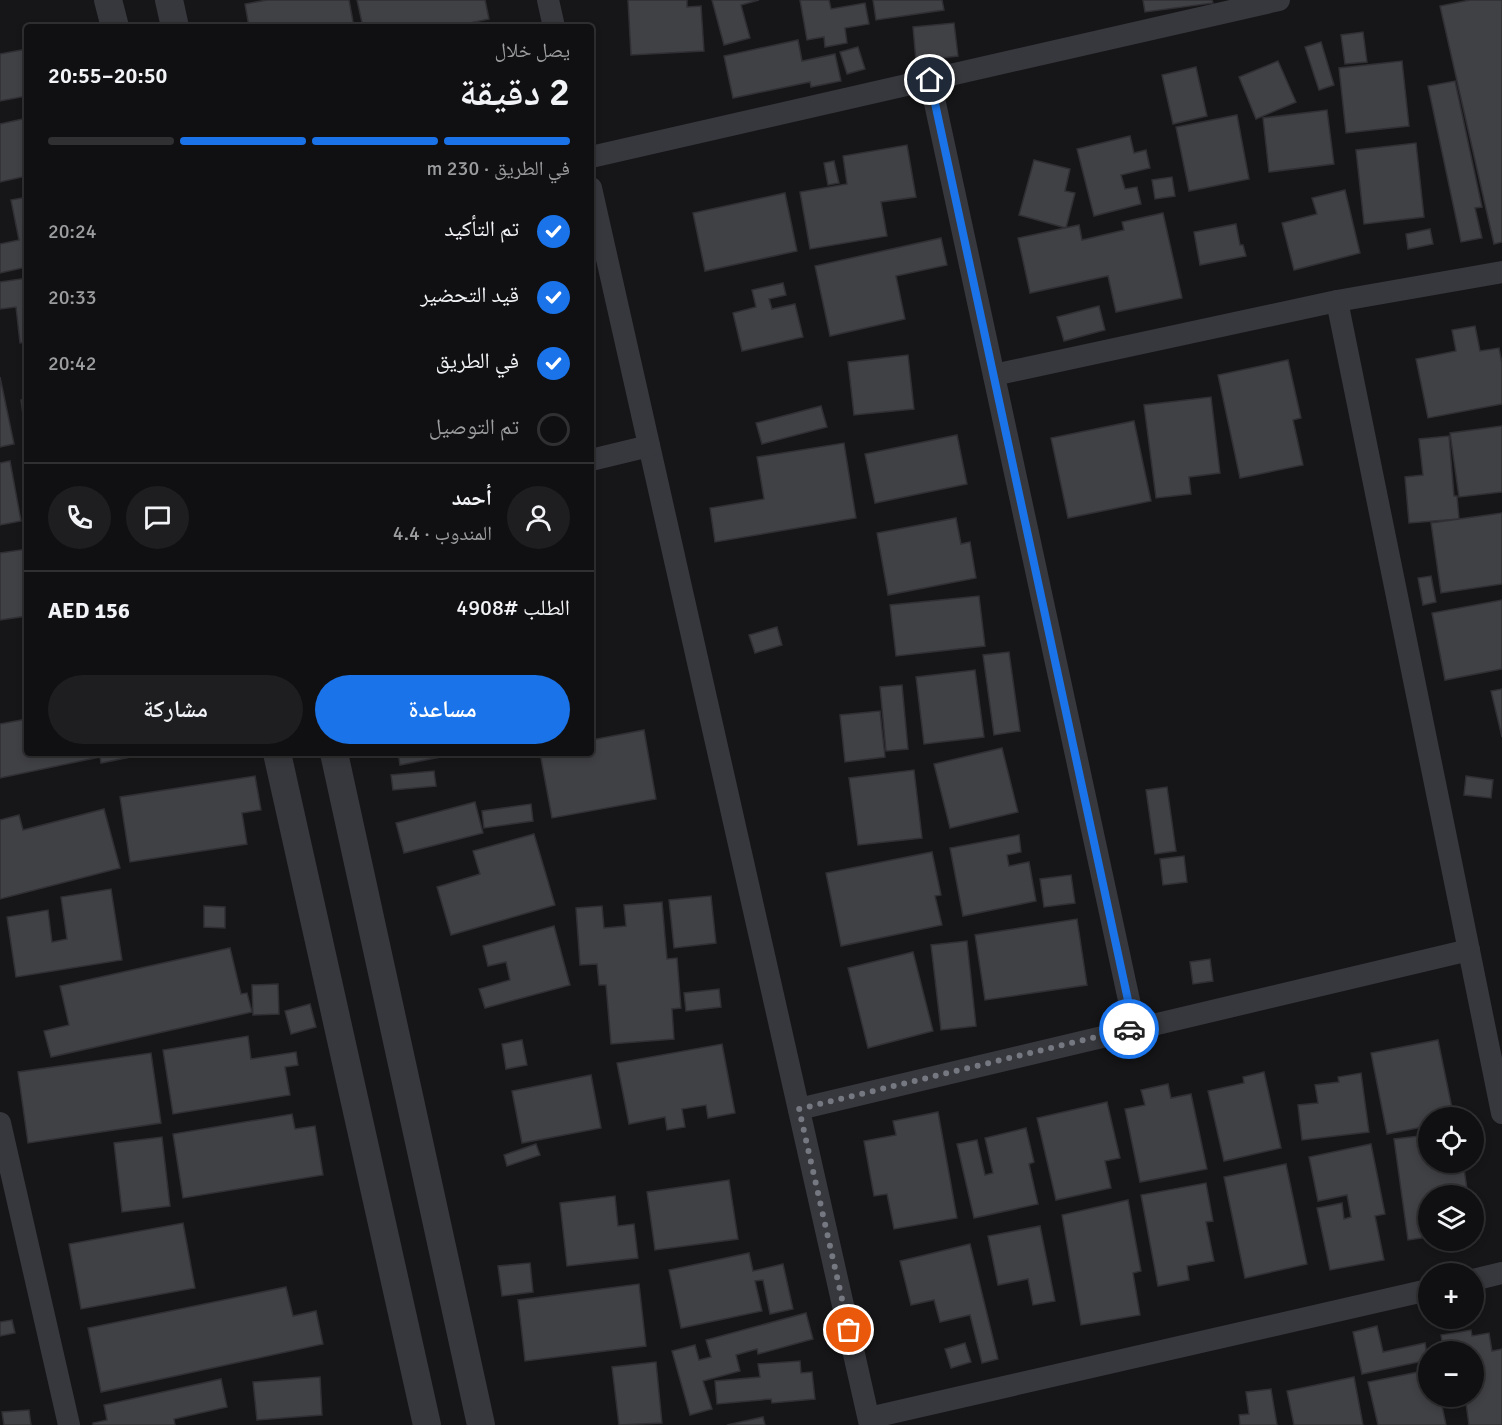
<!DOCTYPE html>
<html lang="ar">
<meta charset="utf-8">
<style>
:root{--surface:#101012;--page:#1e1e20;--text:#f1f3f6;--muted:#9c9d9f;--line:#303032;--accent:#1a73e8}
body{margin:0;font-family:Signika,"Noto Naskh Arabic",sans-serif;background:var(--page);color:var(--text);direction:rtl;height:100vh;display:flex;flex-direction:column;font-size:22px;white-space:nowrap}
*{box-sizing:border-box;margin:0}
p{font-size:20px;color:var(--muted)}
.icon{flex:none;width:33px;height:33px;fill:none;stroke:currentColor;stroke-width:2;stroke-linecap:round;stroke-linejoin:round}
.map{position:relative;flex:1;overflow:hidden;direction:ltr}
.drawer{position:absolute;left:24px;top:24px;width:570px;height:732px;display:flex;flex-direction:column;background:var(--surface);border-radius:6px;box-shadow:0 3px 9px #0003,0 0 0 2px var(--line);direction:rtl}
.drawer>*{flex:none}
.fabs{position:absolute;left:1418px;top:1107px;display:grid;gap:12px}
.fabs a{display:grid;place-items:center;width:66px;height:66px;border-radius:50%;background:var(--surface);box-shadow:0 3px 9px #0003,0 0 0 2px var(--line);font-size:30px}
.pin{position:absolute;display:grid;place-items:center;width:51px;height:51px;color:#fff;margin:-26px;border:3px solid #fff;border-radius:50%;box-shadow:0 2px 6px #0007}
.courier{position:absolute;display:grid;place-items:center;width:60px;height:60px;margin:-30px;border:4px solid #1a73e8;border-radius:50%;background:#fff;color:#222;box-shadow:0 2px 8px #0007}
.overview em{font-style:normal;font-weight:600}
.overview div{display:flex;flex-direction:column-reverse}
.overview{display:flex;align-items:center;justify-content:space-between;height:102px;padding:0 24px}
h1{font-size:39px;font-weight:600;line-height:45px}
.bar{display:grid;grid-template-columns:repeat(4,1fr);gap:9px 6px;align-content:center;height:72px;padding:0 24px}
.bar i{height:8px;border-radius:4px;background:var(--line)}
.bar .selected{background:var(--accent)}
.bar p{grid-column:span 4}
.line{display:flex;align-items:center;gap:15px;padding:0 24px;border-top:2px solid var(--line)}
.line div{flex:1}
.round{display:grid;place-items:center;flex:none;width:63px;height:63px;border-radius:32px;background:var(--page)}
ol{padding:0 24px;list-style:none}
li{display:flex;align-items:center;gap:18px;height:66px}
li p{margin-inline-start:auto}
li .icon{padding:6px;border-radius:50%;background:var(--accent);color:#fff;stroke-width:4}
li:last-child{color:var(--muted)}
li i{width:33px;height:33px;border:3px solid var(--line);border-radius:50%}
.action{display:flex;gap:12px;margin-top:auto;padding:12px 24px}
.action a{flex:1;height:69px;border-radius:36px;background:var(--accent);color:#fff;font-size:24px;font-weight:600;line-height:69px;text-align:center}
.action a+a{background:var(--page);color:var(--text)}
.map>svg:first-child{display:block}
.building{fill:#404145;stroke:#303034;stroke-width:1.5}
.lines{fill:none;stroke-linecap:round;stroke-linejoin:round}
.minor{stroke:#37383d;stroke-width:22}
.tertiary{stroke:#37383d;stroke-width:28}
.done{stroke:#757880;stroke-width:6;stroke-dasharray:0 10.8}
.route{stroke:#1a73e8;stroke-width:8}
</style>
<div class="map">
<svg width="1502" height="1425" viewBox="0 0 1502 1425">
<rect width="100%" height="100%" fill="#161618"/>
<g class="building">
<path d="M 267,0 L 349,0 L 354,27 L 249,27 L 245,4 Z"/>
<path d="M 357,0 L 485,0 L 489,19 L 451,27 L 363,27 Z"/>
<path d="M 628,0 L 687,0 L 687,7 L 701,6 L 704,51 L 631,55 Z"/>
<path d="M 712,0 L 759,0 L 741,5 L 750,38 L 724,45 Z"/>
<path d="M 800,0 L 829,0 L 831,9 L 865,3 L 869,24 L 845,28 L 847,43 L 825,47 L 824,37 L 807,40 Z"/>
<path d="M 873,0 L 942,0 L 944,10 L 876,20 Z"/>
<path d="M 1143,0 L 1212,0 L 1213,3 L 1145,12 Z"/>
<path d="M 1470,0 L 1502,0 L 1502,242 L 1494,244 L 1440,6 Z"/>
<path d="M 954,23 L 958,56 L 916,61 L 913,27 Z"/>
<path d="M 1363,32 L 1367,62 L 1345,64 L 1341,35 Z"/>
<path d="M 798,40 L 802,61 L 835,54 L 841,81 L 811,87 L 810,82 L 733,98 L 724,56 Z"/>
<path d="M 1321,42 L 1334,85 L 1319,90 L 1305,47 Z"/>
<path d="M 858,47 L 865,69 L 847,74 L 840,52 Z"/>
<path d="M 27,49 L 27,96 L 0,101 L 0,54 Z"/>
<path d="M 1278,61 L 1296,102 L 1256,119 L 1239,77 Z"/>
<path d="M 1402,61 L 1409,126 L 1346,133 L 1339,68 Z"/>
<path d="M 1196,67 L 1207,116 L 1173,124 L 1162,75 Z"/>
<path d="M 1455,81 L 1482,207 L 1475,208 L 1482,238 L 1461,242 L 1428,86 Z"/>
<path d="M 1327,110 L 1334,164 L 1269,172 L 1263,118 Z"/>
<path d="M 1237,115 L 1249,179 L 1189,191 L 1176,127 Z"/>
<path d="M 27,118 L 27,176 L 0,182 L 0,124 Z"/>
<path d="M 1130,136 L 1134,153 L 1146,150 L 1150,168 L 1121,175 L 1125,189 L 1137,187 L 1141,204 L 1094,216 L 1077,149 Z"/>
<path d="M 1416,143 L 1424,217 L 1364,224 L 1356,150 Z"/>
<path d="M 907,145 L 916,197 L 881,202 L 887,236 L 810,249 L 800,192 L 847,184 L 843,156 Z"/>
<path d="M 1034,160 L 1070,169 L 1065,191 L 1075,193 L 1066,228 L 1019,215 Z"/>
<path d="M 834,161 L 839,183 L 828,185 L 824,163 Z"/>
<path d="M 1172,177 L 1175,196 L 1155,199 L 1152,180 Z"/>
<path d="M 1345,190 L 1360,253 L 1294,270 L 1282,223 L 1317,214 L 1312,198 Z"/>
<path d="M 785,193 L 797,251 L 705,271 L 693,213 Z"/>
<path d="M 27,197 L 27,267 L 0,273 L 0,244 L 19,240 L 11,200 Z"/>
<path d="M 1163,213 L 1182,298 L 1116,312 L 1108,276 L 1030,293 L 1018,238 L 1079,225 L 1082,240 L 1124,230 L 1122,222 Z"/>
<path d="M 1236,224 L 1240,245 L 1243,245 L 1246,256 L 1200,265 L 1194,232 Z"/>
<path d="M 1430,229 L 1433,244 L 1408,249 L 1406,234 Z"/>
<path d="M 941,238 L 947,265 L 896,276 L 905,319 L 830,336 L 815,266 Z"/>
<path d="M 27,278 L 27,342 L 20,343 L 16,307 L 0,309 L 0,282 Z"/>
<path d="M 783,283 L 786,295 L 769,299 L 772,309 L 795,304 L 803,337 L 742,351 L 733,313 L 756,307 L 752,290 Z"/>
<path d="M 1099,306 L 1105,330 L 1064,341 L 1057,317 Z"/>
<path d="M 1475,326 L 1480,351 L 1499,348 L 1502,363 L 1502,404 L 1428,418 L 1416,359 L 1456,351 L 1452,330 Z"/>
<path d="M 908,355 L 914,409 L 854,415 L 848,362 Z"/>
<path d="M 1288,360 L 1301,418 L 1293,420 L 1303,465 L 1240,478 L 1218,375 Z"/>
<path d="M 0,377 L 14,444 L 0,447 Z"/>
<path d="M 1211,397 L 1220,473 L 1189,477 L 1191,494 L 1156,498 L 1144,405 Z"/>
<path d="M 27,399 L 27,435 L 26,436 L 21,400 Z"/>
<path d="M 821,406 L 827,427 L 762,444 L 756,423 Z"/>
<path d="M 1134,421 L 1151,501 L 1068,518 L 1051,438 Z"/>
<path d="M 1502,426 L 1502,492 L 1459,497 L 1450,433 Z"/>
<path d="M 957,435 L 967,484 L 875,503 L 865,454 Z"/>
<path d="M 1449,436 L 1454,496 L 1457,496 L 1459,519 L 1409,523 L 1405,477 L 1423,475 L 1419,439 Z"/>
<path d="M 844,443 L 856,518 L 715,542 L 710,508 L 764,499 L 757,457 Z"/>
<path d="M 10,461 L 21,521 L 0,525 L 0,463 Z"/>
<path d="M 1502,513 L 1502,584 L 1441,593 L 1431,523 Z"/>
<path d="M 956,518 L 961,544 L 970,542 L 976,578 L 888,595 L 877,533 Z"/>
<path d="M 27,549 L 27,616 L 0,620 L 0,553 Z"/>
<path d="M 1431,576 L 1436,602 L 1423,605 L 1418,578 Z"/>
<path d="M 979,596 L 985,646 L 896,656 L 890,605 Z"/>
<path d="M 1502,600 L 1502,669 L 1445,680 L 1432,613 Z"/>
<path d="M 777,627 L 782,645 L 755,653 L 749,635 Z"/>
<path d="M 1009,652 L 1020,731 L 994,735 L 983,655 Z"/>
<path d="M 975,670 L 984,737 L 924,744 L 916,677 Z"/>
<path d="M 902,685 L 908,749 L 886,751 L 880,687 Z"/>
<path d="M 1502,689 L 1502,737 L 1491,691 Z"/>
<path d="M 880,711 L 885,757 L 845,762 L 840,715 Z"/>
<path d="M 27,719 L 27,753 L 150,753 L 101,763 L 100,757 L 0,778 L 0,724 Z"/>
<path d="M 644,730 L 656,799 L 552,818 L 540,753 L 591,753 L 591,740 Z"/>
<path d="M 1002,748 L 1018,812 L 950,828 L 934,764 Z"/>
<path d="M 398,753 L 461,753 L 400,765 Z"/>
<path d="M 914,770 L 922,838 L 858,845 L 849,778 Z"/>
<path d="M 434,771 L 436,786 L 393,790 L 391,775 Z"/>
<path d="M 255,776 L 261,810 L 242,813 L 247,844 L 130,862 L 120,797 Z"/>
<path d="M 1466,776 L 1493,780 L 1491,798 L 1464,795 Z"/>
<path d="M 1167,787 L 1176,851 L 1155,854 L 1146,790 Z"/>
<path d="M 475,802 L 483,833 L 404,853 L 396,823 Z"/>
<path d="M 531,804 L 533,821 L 484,828 L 482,811 Z"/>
<path d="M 104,809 L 120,868 L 0,899 L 0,820 L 19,815 L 23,830 Z"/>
<path d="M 534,834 L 555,905 L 451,935 L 437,887 L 480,874 L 473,851 Z"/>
<path d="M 1019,835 L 1021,852 L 1007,855 L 1009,866 L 1029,862 L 1036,901 L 963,916 L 950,848 Z"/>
<path d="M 932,852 L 941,895 L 935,896 L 942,925 L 841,946 L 826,873 Z"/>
<path d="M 1184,856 L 1187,882 L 1163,885 L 1160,859 Z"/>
<path d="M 1071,875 L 1075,903 L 1044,907 L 1040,879 Z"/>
<path d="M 111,889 L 122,960 L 16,977 L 7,917 L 48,910 L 52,942 L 67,939 L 61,897 Z"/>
<path d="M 711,896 L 716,943 L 674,948 L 669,900 Z"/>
<path d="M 662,902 L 667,959 L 677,958 L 681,1008 L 672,1009 L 674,1039 L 611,1044 L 606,985 L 599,985 L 597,964 L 580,965 L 576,908 L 602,906 L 604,928 L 626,926 L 624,905 Z"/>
<path d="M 204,906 L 225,907 L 225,928 L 204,927 Z"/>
<path d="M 1077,919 L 1087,985 L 985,1000 L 975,935 Z"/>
<path d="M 554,926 L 570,985 L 485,1008 L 479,989 L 510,980 L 506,962 L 488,966 L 483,946 Z"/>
<path d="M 967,941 L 976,1026 L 941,1030 L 931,945 Z"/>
<path d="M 230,948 L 241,994 L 247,993 L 252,1012 L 51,1057 L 44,1031 L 69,1025 L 60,986 Z"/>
<path d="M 913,952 L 933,1031 L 868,1048 L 848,968 Z"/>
<path d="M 1210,959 L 1213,981 L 1193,984 L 1190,962 Z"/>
<path d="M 278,984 L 279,1014 L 253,1015 L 252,985 Z"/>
<path d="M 719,989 L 721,1007 L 686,1011 L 684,993 Z"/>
<path d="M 310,1004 L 316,1027 L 291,1034 L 285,1011 Z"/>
<path d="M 248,1036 L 251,1059 L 296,1052 L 298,1065 L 285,1067 L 290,1095 L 173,1114 L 163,1050 Z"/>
<path d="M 522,1040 L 527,1065 L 506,1069 L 502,1044 Z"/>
<path d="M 1438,1040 L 1454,1118 L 1428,1118 L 1428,1126 L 1387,1134 L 1371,1053 Z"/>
<path d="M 722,1044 L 735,1113 L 708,1118 L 706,1105 L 682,1109 L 685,1127 L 667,1130 L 665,1117 L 629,1124 L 617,1063 Z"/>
<path d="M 151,1053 L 161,1123 L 28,1143 L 18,1072 Z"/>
<path d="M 1264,1072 L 1281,1148 L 1224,1161 L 1208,1091 L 1244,1083 L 1243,1077 Z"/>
<path d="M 1361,1073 L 1369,1132 L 1302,1140 L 1298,1105 L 1318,1103 L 1315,1085 L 1339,1082 L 1338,1077 Z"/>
<path d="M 591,1075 L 601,1128 L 522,1143 L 512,1091 Z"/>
<path d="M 1168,1084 L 1171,1098 L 1191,1094 L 1207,1169 L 1140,1182 L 1125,1109 L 1145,1105 L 1141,1090 Z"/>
<path d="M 1107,1102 L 1120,1158 L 1105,1161 L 1111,1188 L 1056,1200 L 1037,1118 Z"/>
<path d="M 938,1112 L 957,1218 L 894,1229 L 887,1194 L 874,1196 L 864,1141 L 896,1135 L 893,1121 Z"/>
<path d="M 292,1114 L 295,1129 L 315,1126 L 323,1175 L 183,1198 L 173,1134 Z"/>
<path d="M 1026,1128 L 1034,1162 L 1029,1164 L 1038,1204 L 974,1218 L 957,1144 L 977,1140 L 985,1175 L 993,1173 L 985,1138 Z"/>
<path d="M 1428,1135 L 1428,1162 L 1463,1162 L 1468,1196 L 1428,1196 L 1428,1237 L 1408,1240 L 1394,1139 Z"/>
<path d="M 162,1137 L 170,1206 L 122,1212 L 114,1143 Z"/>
<path d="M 536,1144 L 540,1155 L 507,1166 L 504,1155 Z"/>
<path d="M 1371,1144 L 1385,1214 L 1375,1216 L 1384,1260 L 1330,1270 L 1317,1208 L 1342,1203 L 1344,1219 L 1351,1217 L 1347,1195 L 1318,1201 L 1309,1157 Z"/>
<path d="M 1286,1164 L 1307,1264 L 1245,1278 L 1224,1177 Z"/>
<path d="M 729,1180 L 738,1239 L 655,1250 L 647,1192 Z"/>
<path d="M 1206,1183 L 1213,1221 L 1206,1222 L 1214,1261 L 1187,1266 L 1189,1280 L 1158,1286 L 1141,1195 Z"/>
<path d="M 615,1196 L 618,1226 L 634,1224 L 638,1258 L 567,1266 L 560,1203 Z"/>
<path d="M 1128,1200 L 1141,1271 L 1133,1273 L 1140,1315 L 1081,1325 L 1062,1215 Z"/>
<path d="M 183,1223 L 195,1288 L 81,1309 L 69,1244 Z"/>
<path d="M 1040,1226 L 1055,1301 L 1033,1305 L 1028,1279 L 998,1285 L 988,1236 Z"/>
<path d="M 970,1244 L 998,1359 L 982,1363 L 970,1315 L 940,1322 L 934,1300 L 911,1305 L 900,1261 Z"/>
<path d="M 749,1253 L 753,1271 L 783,1264 L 793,1309 L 770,1314 L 763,1280 L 755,1281 L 762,1311 L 681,1328 L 669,1270 Z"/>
<path d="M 530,1263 L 533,1292 L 502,1296 L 498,1266 Z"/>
<path d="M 639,1284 L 646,1346 L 525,1361 L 518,1300 Z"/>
<path d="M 286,1287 L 293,1316 L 316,1311 L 323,1344 L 101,1392 L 88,1328 Z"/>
<path d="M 806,1313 L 813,1339 L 758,1354 L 757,1349 L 736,1355 L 740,1371 L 703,1381 L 712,1409 L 690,1415 L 672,1351 L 695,1345 L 699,1360 L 711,1357 L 706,1340 Z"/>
<path d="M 12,1320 L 15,1333 L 0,1336 L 0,1322 Z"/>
<path d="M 1377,1326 L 1383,1352 L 1425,1343 L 1428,1360 L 1362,1374 L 1353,1332 Z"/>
<path d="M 1471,1330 L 1472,1336 L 1489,1333 L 1492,1351 L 1502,1349 L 1502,1425 L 1469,1425 L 1465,1396 L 1473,1396 L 1473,1352 L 1444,1352 L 1441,1335 Z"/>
<path d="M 965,1343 L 971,1362 L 951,1368 L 945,1349 Z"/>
<path d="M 800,1361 L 801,1373 L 812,1372 L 815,1399 L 772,1403 L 771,1399 L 717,1404 L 715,1381 L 760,1377 L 758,1364 Z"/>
<path d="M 656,1362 L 662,1423 L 619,1425 L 612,1367 Z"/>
<path d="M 1428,1370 L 1428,1396 L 1440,1396 L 1446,1425 L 1378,1425 L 1368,1382 Z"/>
<path d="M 320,1377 L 322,1415 L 257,1420 L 253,1382 Z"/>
<path d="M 1354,1377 L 1363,1425 L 1294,1425 L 1287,1391 Z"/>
<path d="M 221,1379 L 227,1407 L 174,1419 L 175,1425 L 93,1425 L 93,1423 L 107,1420 L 104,1405 Z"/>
<path d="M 1271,1389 L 1277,1425 L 1240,1425 L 1239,1415 L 1249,1414 L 1246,1392 Z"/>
<path d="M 29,1410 L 31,1425 L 4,1425 L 2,1412 Z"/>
<path d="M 763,1417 L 765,1425 L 727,1425 Z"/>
</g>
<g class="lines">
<g class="minor">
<path d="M 548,0 L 554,27"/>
<path d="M 930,80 L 1135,1028"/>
<path d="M 591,157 L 1279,0"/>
<path d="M 591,188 L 870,1425"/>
<path d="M 1337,301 L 1502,1113"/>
<path d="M 994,375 L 1337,301 L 1502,272"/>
<path d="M 591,460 L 649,446"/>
<path d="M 799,1109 L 1469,950"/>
<path d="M 0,1123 L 69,1425"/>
<path d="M 1473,1280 L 1502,1273"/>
<path d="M 869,1418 L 1428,1290"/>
</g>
<g class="tertiary">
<path d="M 108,0 L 115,27"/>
<path d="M 169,0 L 175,27"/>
<path d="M 277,753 L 427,1425"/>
<path d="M 334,753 L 481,1425"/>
</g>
</g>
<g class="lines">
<path class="done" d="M 849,1330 L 799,1109 L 1129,1029"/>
<path class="route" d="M 930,80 L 1134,1028 L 1129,1029"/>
</g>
</svg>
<div class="fabs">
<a><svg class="icon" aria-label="locate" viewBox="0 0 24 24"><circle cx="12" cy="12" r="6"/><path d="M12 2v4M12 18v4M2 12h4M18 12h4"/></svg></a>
<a><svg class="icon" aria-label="layers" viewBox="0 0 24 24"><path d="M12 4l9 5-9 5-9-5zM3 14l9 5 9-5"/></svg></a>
<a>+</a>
<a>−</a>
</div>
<div class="pin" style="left:849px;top:1330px;background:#ea580c"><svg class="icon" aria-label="bag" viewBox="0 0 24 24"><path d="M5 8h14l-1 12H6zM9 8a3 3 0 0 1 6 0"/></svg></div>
<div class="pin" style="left:930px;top:80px;background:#1f2937"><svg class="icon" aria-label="home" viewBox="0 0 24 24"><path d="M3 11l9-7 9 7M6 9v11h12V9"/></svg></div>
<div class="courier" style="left:1129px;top:1029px"><svg class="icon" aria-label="car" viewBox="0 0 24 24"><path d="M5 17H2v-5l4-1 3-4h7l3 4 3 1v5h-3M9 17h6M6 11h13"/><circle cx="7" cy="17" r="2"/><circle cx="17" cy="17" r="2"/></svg></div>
<section class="drawer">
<div class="overview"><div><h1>2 دقيقة</h1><p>يصل خلال</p></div><em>20:50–20:55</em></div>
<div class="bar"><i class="selected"></i><i class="selected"></i><i class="selected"></i><i></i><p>في الطريق · 230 m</p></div>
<ol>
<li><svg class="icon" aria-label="check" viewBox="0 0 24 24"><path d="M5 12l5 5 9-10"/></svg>تم التأكيد<p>20:24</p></li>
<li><svg class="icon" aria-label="check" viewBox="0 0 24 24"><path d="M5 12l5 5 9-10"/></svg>قيد التحضير<p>20:33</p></li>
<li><svg class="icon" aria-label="check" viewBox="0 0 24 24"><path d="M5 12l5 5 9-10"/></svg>في الطريق<p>20:42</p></li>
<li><i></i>تم التوصيل</li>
</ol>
<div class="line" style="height:108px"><a class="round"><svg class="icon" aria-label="person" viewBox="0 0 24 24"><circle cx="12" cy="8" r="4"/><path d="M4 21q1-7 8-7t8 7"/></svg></a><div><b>أحمد</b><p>المندوب · 4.4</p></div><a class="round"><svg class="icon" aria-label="chat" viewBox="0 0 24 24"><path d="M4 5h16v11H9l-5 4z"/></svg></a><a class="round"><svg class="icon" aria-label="phone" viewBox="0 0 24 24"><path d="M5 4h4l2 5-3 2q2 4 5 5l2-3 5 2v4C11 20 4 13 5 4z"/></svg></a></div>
<div class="line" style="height:78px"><div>الطلب #4908</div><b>AED 156</b></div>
<div class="action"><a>مساعدة</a><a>مشاركة</a></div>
</section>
</div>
